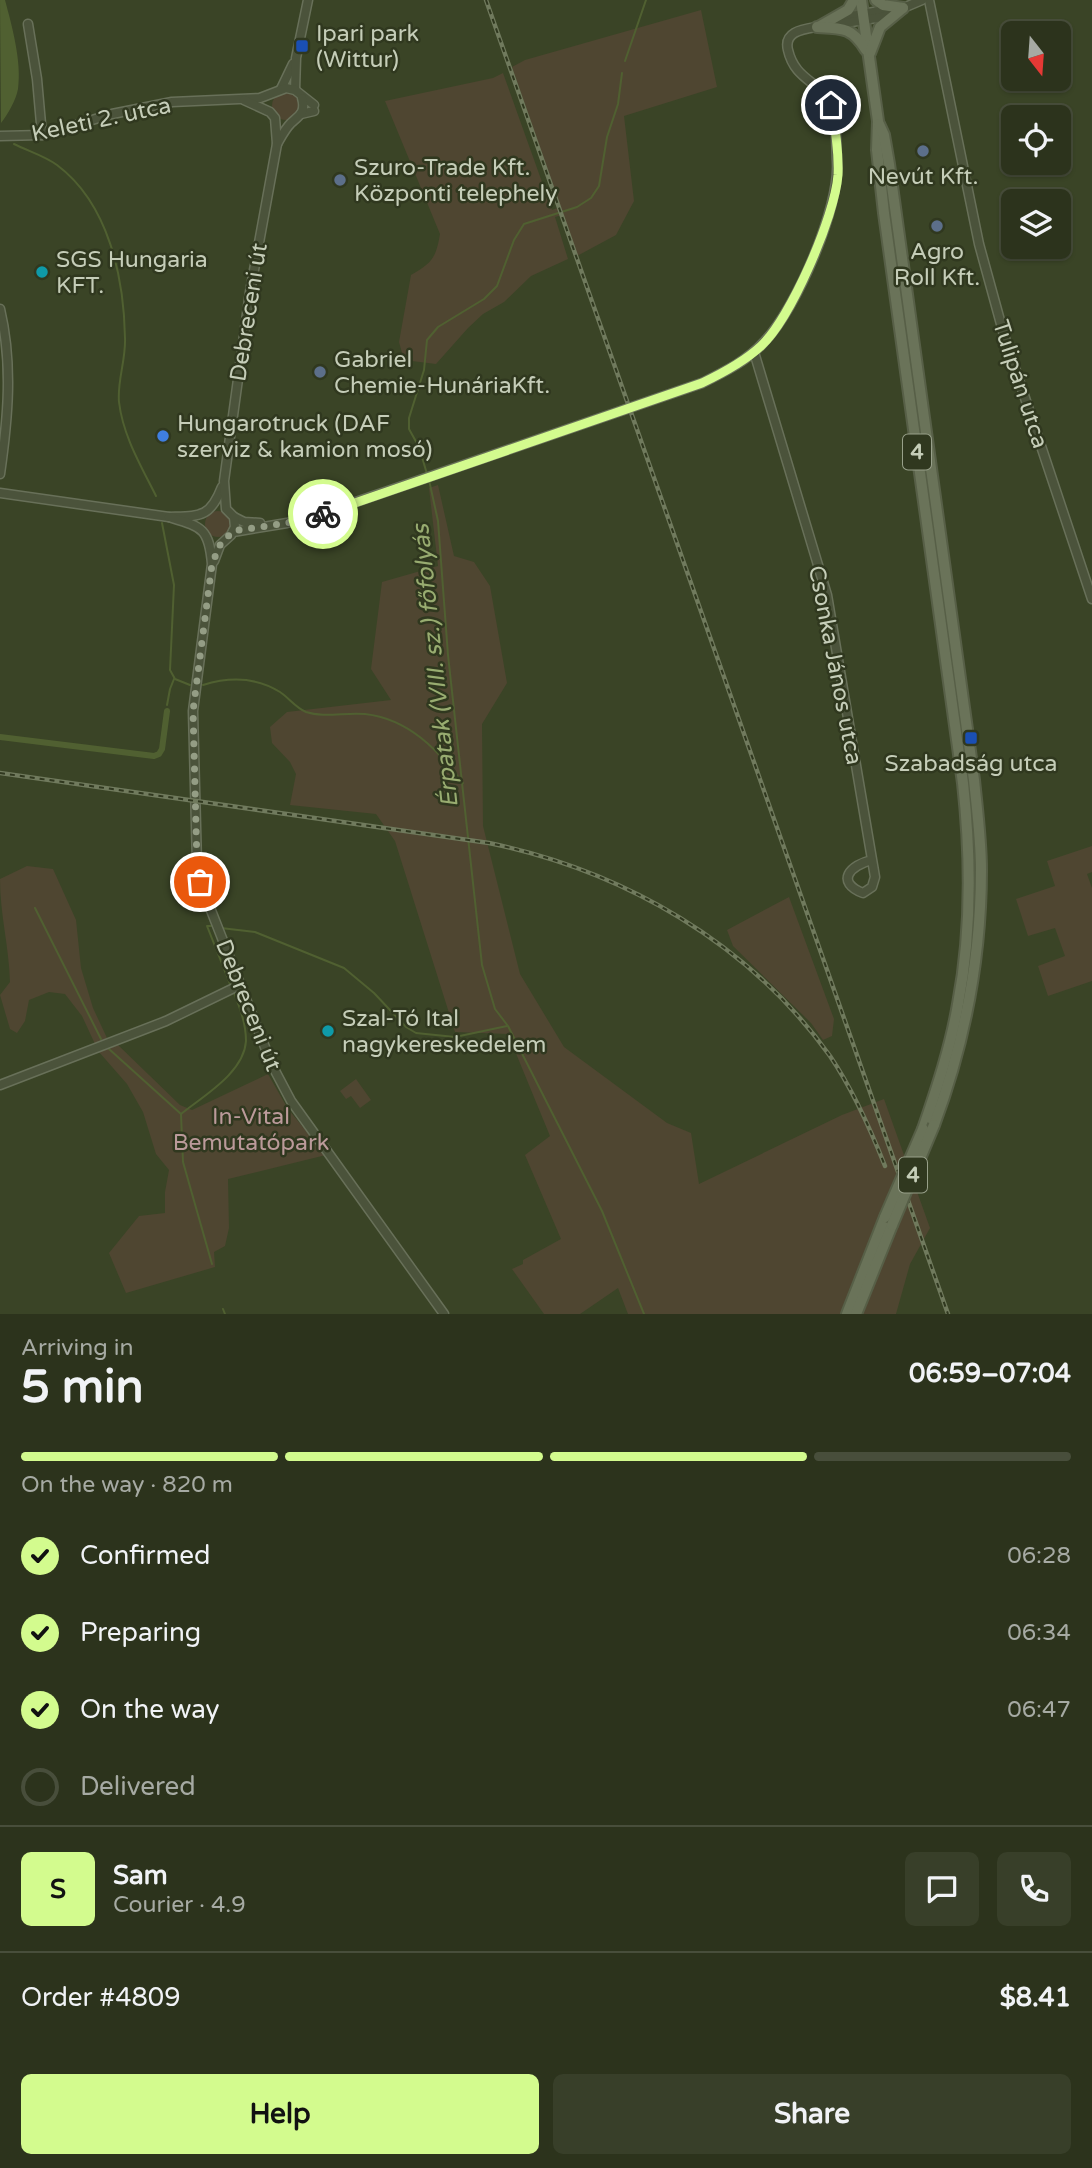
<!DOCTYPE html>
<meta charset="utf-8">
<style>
:root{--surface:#2c331c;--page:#383f29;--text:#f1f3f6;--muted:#a6aaa3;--line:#484e3b;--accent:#d3fb8e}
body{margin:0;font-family:"Varela Round",sans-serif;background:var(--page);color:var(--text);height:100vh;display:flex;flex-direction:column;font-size:26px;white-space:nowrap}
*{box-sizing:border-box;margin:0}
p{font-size:23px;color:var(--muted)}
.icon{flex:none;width:38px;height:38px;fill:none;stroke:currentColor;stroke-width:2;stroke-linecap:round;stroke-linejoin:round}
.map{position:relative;height:1314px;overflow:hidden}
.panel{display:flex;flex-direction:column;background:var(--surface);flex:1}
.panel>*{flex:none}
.needle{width:46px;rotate:163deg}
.buttons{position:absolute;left:1001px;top:21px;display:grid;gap:14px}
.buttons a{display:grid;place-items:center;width:70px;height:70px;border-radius:10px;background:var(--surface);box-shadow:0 2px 5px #0004,0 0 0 2px var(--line);font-size:35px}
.pin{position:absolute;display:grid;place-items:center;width:60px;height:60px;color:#fff;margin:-30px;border:4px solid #fff;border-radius:50%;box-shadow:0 2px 7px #0007}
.courier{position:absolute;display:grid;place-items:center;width:70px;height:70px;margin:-35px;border:5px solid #d3fb8e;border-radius:50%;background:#fff;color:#222;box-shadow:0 2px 9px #0007}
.headline em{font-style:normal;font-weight:700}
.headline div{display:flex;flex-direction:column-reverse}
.headline{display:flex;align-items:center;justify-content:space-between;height:119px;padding:0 21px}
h1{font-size:46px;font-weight:700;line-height:52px}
.bar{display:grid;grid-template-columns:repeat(4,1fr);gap:10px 7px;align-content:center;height:84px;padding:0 21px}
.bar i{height:9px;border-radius:5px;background:var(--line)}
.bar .on{background:var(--accent)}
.bar p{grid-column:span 4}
.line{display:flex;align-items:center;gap:18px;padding:0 21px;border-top:2px solid var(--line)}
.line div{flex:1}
.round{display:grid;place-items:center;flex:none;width:74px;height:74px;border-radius:10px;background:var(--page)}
ol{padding:0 21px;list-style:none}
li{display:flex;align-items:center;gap:21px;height:77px}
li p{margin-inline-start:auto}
li .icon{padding:7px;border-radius:50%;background:var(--accent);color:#111;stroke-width:4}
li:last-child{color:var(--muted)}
li i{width:38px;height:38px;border:4px solid var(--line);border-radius:50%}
.cta{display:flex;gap:14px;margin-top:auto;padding:14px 21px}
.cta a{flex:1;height:80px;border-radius:10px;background:var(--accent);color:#111;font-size:28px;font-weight:700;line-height:80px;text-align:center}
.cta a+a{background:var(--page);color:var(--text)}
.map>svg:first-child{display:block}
.green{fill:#4f4631}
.water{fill:#506031}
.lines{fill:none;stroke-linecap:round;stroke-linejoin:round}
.stream{stroke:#506031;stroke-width:2}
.canal{stroke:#506031;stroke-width:6}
.minor-casing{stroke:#687059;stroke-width:11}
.major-casing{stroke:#575f47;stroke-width:14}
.minor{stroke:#4b533b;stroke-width:8}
.major{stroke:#6a7359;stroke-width:10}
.rail-casing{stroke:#707a5d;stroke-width:4.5}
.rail{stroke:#30381f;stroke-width:2;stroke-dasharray:5;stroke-linecap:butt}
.major-bridge-casing{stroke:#575f47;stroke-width:14;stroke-linecap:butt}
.major-bridge{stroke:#6a7359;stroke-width:10}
.done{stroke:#949d85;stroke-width:7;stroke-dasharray:0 12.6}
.route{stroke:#d3fb8e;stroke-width:9}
.transit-dot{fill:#1a4fb4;stroke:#30381f;stroke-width:2.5}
.service-dot{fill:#5c6f8a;stroke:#30381f;stroke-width:2.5}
.culture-dot{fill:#0f9aa8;stroke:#30381f;stroke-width:2.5}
.shop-dot{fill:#3f7fe0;stroke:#30381f;stroke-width:2.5}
.labels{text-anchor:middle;stroke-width:5;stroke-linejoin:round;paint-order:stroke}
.shield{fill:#30381f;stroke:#98a08a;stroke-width:2}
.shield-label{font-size:21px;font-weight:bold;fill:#c5cdb8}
.poi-label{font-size:23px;fill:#c5cdb8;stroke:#30381f;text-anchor:start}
.street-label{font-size:23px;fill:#c5cdb8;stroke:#30381f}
.park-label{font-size:23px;fill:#bb9a9a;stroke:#30381f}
.water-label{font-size:24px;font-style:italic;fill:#98ac70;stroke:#30381f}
</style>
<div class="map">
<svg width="1092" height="1314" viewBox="0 0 1092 1314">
<rect width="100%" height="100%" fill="#3a4426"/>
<g class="green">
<path d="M 701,10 L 717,87 L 624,116 L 634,201 L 616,235 L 577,256 L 562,215 L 555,217 L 568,259 L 531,276 L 504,302 L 483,314 L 468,328 L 436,364 L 404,360 L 399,342 L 411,275 C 432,263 436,258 440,234 L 385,101 L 493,78 L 503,73 L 552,210 L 560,207 L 512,67 L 525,60 Z"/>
<circle cx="286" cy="106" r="14"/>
<path d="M 438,485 L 454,556 L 474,562 L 490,586 L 507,683 L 482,724 L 483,826 L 520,974 L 564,1047 L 667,1123 L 691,1133 L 699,1184 L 842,1115 L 884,1099 L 930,1228 L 910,1264 L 896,1314 L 628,1314 L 618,1288 L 580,1314 L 544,1314 L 512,1269 L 523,1264 L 523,1260 L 561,1239 L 525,1155 L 550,1136 L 508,1034 L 455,1032 L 395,841 L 376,814 L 290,805 L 296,774 L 290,762 L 272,743 L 270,727 L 287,712 L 391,700 L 371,669 L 382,582 L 438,566 L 429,488 Z"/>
<circle cx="218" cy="524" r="13"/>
<path d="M 1092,846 L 1092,872 L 1087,874 L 1092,888 L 1092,981 L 1048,996 L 1038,966 L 1065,956 L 1055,928 L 1028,936 L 1016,899 L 1055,886 L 1047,861 Z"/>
<path d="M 27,866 L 53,869 L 76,920 L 81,968 L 93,1008 L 107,1038 L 95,1044 L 82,1016 L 65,994 L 49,992 L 29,1000 L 25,1021 L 17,1033 L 10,1029 L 0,995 L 10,982 C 9,946 0,915 0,879 Z"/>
<path d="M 789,897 L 834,1019 L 832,1036 L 823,1040 L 811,1023 L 733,946 L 727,930 Z"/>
<path d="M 118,1045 L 180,1105 L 192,1110 L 268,1074 L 288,1109 L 326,1155 L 228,1179 L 229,1228 L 225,1246 L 214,1252 L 215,1267 L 126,1293 L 109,1253 L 139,1216 L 165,1213 L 165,1192 L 169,1170 L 156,1154 L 143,1112 L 127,1084 L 99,1052 Z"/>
<path d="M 356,1079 L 371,1100 L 360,1108 L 351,1096 L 346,1099 L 340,1091 Z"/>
</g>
<path class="water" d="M 0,0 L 5,0 C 12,26 22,62 18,89 C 16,100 8,114 1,123 Z"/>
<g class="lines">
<g class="stream">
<path d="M 625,61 L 646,0"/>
<path d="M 14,144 C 28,151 45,156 57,165 C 109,204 124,278 125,338 C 126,360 117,381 119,402 C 123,436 141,466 156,496"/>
<path d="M 427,474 L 419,447 L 409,429 L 409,418 L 424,370 L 427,340 L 438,327 L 484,299 L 497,286 L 514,240 L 524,224 L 577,207 L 591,198 L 599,186 L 607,137 L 618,104 L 622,73"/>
<path d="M 429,480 L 438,521 L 448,655 L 482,965 L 495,1009 L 508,1026 L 602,1211 L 644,1314"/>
<path d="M 162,523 L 174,585 L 170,670 L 175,679 L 190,685"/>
<path d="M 203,685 C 229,677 256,677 280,692 C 289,698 296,708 306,712 C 324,718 346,712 365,714 C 409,719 438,750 463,783"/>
<path d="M 167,705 L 170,689 L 174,679"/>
<path d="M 35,908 L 101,1039"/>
<path d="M 211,926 L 207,926 L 230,984"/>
<path d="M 221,928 L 255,932 L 344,968 L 374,993 L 406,1027 L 416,1033 L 455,1037 L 507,1026"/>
<path d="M 109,1049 L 181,1114"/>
<path d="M 212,1264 L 183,1162 L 181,1114 C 203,1096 244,1073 246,1041 C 246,1024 240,1008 234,993"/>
<path d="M 223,1309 L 225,1314"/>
</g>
<path class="canal" d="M 0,737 L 154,756 L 159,754 L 162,749 L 167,711"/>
<g class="minor-casing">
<g id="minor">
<path d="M 929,0 L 979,244 L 1004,335 L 1092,599"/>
<path d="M 841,18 L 890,9"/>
<path d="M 28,24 L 37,79 L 42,135"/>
<path d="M 833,25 L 882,17 L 922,0"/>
<path d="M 281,89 L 293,64"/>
<path d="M 295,90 L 296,58 L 308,0"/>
<path d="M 301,114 L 314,111"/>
<path d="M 0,136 L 42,135 L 112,114 L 172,102 L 260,98 L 286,88 L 295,90 L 314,105"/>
<path d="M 277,144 C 281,137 285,129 291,123 C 300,115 306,112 302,98"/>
<path d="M 0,309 C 13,364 8,418 0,474"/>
<path d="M 754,352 L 827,595 L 875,877 L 872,887 L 863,893 C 835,882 850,865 872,860"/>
<path d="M 0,493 L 169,517 C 200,516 210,518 222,487"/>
<path d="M 169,517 C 202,527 209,528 212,564 L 193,711 L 197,864 L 203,890 L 272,1065 L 291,1101 L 444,1314"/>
<path d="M 234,517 L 244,522 L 260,523"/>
<path d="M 233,532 L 287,523 L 321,514 L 702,383 C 724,372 747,361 764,342 C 796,309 840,208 837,162 C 836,144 837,120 830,104 C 821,81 795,81 788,50 C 783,30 806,29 821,26"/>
<path d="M 214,561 L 220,545 L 231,535 L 235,527 L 234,517 L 226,509 L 224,481 L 250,292 L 277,144 L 275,118 L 270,112 L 244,100"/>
<path d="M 0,1085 L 166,1021 L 240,985"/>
</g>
</g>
<g class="major-casing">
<g id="major">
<path d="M 861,0 L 878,121 L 877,150 L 884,213 L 963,783 C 971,856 972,931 958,1004 C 951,1046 937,1088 923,1129"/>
<path d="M 876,0 L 883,5 L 903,8"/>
<path d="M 820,26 L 848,10 L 854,0"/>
<path d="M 817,27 C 842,28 852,27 866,50"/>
<path d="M 870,53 L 880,27 L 903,8"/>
<path d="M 879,124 L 884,135 L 889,164 L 974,780 C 977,810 981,840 981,870 C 981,959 965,1042 934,1125"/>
<path d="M 847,1314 L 885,1217"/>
<path d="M 856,1314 L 892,1225"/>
</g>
</g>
<use href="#minor" class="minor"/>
<use href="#major" class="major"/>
<g class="rail-casing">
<g id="rail">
<path d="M 486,0 L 948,1314"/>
<path d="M 0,773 L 489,843 C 624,871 749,943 830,1056 C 853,1090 870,1128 885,1166"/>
</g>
</g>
<use href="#rail" class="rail"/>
<g class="major-bridge-casing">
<g id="major-bridge">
<path d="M 885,1217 L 923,1129"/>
<path d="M 892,1225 L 934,1125"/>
</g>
</g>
<use href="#major-bridge" class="major-bridge"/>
</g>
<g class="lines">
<path class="done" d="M 200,882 L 197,864 L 193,711 L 212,564 L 220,545 L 233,531 L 287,523 L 323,514"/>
<path class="route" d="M 323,514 L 702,383 C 723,373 744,362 761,346 C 791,318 835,216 838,175 C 839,152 835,126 831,105"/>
</g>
<g class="transit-dot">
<rect x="295" y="39" width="14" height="14" rx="3.5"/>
<rect x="964" y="731" width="14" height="14" rx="3.5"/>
</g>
<g class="service-dot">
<circle cx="923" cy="151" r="7"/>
<circle cx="340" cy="180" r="7"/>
<circle cx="937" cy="226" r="7"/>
<circle cx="320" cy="372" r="7"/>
</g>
<g class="culture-dot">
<circle cx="42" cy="272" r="7"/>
<circle cx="328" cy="1031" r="7"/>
</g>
<circle class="shop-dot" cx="163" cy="436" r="7"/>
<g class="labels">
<g class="shield">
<rect x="903" y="434.5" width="28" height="35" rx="5"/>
<rect x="899" y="1157.5" width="28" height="35" rx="5"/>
</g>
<g class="shield-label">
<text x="917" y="459">4</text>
<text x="913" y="1182">4</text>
</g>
<g class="poi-label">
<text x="316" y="41">Ipari park<tspan x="316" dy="26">(Wittur)</tspan></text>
<text x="354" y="175">Szuro-Trade Kft.<tspan x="354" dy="26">Központi telephely</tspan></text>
<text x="923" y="184" text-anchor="middle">Nevút Kft.</text>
<text x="937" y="259" text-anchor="middle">Agro<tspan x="937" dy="26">Roll Kft.</tspan></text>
<text x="56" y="267">SGS Hungaria<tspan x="56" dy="26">KFT.</tspan></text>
<text x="334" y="367">Gabriel<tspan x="334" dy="26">Chemie-HunáriaKft.</tspan></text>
<text x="177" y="431">Hungarotruck (DAF<tspan x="177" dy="26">szerviz &amp; kamion mosó)</tspan></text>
<text x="971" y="771" text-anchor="middle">Szabadság utca</text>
<text x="342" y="1026">Szal-Tó Ital<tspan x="342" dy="26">nagykereskedelem</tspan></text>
</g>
<g class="street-label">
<text transform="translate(101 119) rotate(-12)" y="8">Keleti 2. utca</text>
<text transform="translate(248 312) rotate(-81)" y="8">Debreceni út</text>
<text transform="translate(1021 384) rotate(72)" y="8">Tulipán utca</text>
<text transform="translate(836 665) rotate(79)" y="8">Csonka János utca</text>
<text transform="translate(249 1005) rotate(68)" y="8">Debreceni út</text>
</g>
<g class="park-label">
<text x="251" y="1124">In-Vital<tspan x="251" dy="26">Bemutatópark</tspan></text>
</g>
<g class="water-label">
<text transform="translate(435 666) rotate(-96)" y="8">Érpatak (VIII. sz.) főfolyás</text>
</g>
</g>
</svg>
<div class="buttons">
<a><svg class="needle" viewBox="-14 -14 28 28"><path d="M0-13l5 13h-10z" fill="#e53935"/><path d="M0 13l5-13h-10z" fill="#a6aaa3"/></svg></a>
<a><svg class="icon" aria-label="locate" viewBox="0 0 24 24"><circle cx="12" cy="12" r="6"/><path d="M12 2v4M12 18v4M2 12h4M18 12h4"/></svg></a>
<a><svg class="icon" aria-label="layers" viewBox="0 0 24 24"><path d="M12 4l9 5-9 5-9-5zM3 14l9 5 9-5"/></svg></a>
</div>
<div class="pin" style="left:200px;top:882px;background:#ea580c"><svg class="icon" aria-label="bag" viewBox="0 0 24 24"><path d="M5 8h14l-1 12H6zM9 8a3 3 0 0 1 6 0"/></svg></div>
<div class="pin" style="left:831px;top:105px;background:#1f2937"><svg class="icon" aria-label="home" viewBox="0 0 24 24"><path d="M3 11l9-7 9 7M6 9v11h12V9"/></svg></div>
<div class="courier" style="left:323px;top:514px"><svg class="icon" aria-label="bike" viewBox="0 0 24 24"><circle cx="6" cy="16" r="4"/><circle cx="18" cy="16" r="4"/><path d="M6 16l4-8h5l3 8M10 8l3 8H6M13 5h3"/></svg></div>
</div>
<section class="panel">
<div class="headline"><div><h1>5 min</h1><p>Arriving in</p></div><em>06:59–07:04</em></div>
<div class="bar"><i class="on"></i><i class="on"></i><i class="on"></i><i></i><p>On the way · 820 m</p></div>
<ol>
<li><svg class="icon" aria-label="check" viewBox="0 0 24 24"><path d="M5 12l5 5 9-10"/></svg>Confirmed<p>06:28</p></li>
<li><svg class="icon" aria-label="check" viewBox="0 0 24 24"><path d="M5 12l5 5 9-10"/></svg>Preparing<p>06:34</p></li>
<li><svg class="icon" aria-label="check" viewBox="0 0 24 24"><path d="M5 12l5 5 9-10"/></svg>On the way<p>06:47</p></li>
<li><i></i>Delivered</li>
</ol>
<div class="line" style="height:126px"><b class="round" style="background:var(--accent);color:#111">S</b><div><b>Sam</b><p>Courier · 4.9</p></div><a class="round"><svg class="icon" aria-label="chat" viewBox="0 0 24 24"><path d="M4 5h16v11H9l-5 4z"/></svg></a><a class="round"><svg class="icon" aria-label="phone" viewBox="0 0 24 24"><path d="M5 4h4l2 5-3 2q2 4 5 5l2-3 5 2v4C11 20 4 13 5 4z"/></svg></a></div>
<div class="line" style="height:91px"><div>Order #4809</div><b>$8.41</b></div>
<div class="cta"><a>Help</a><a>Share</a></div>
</section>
